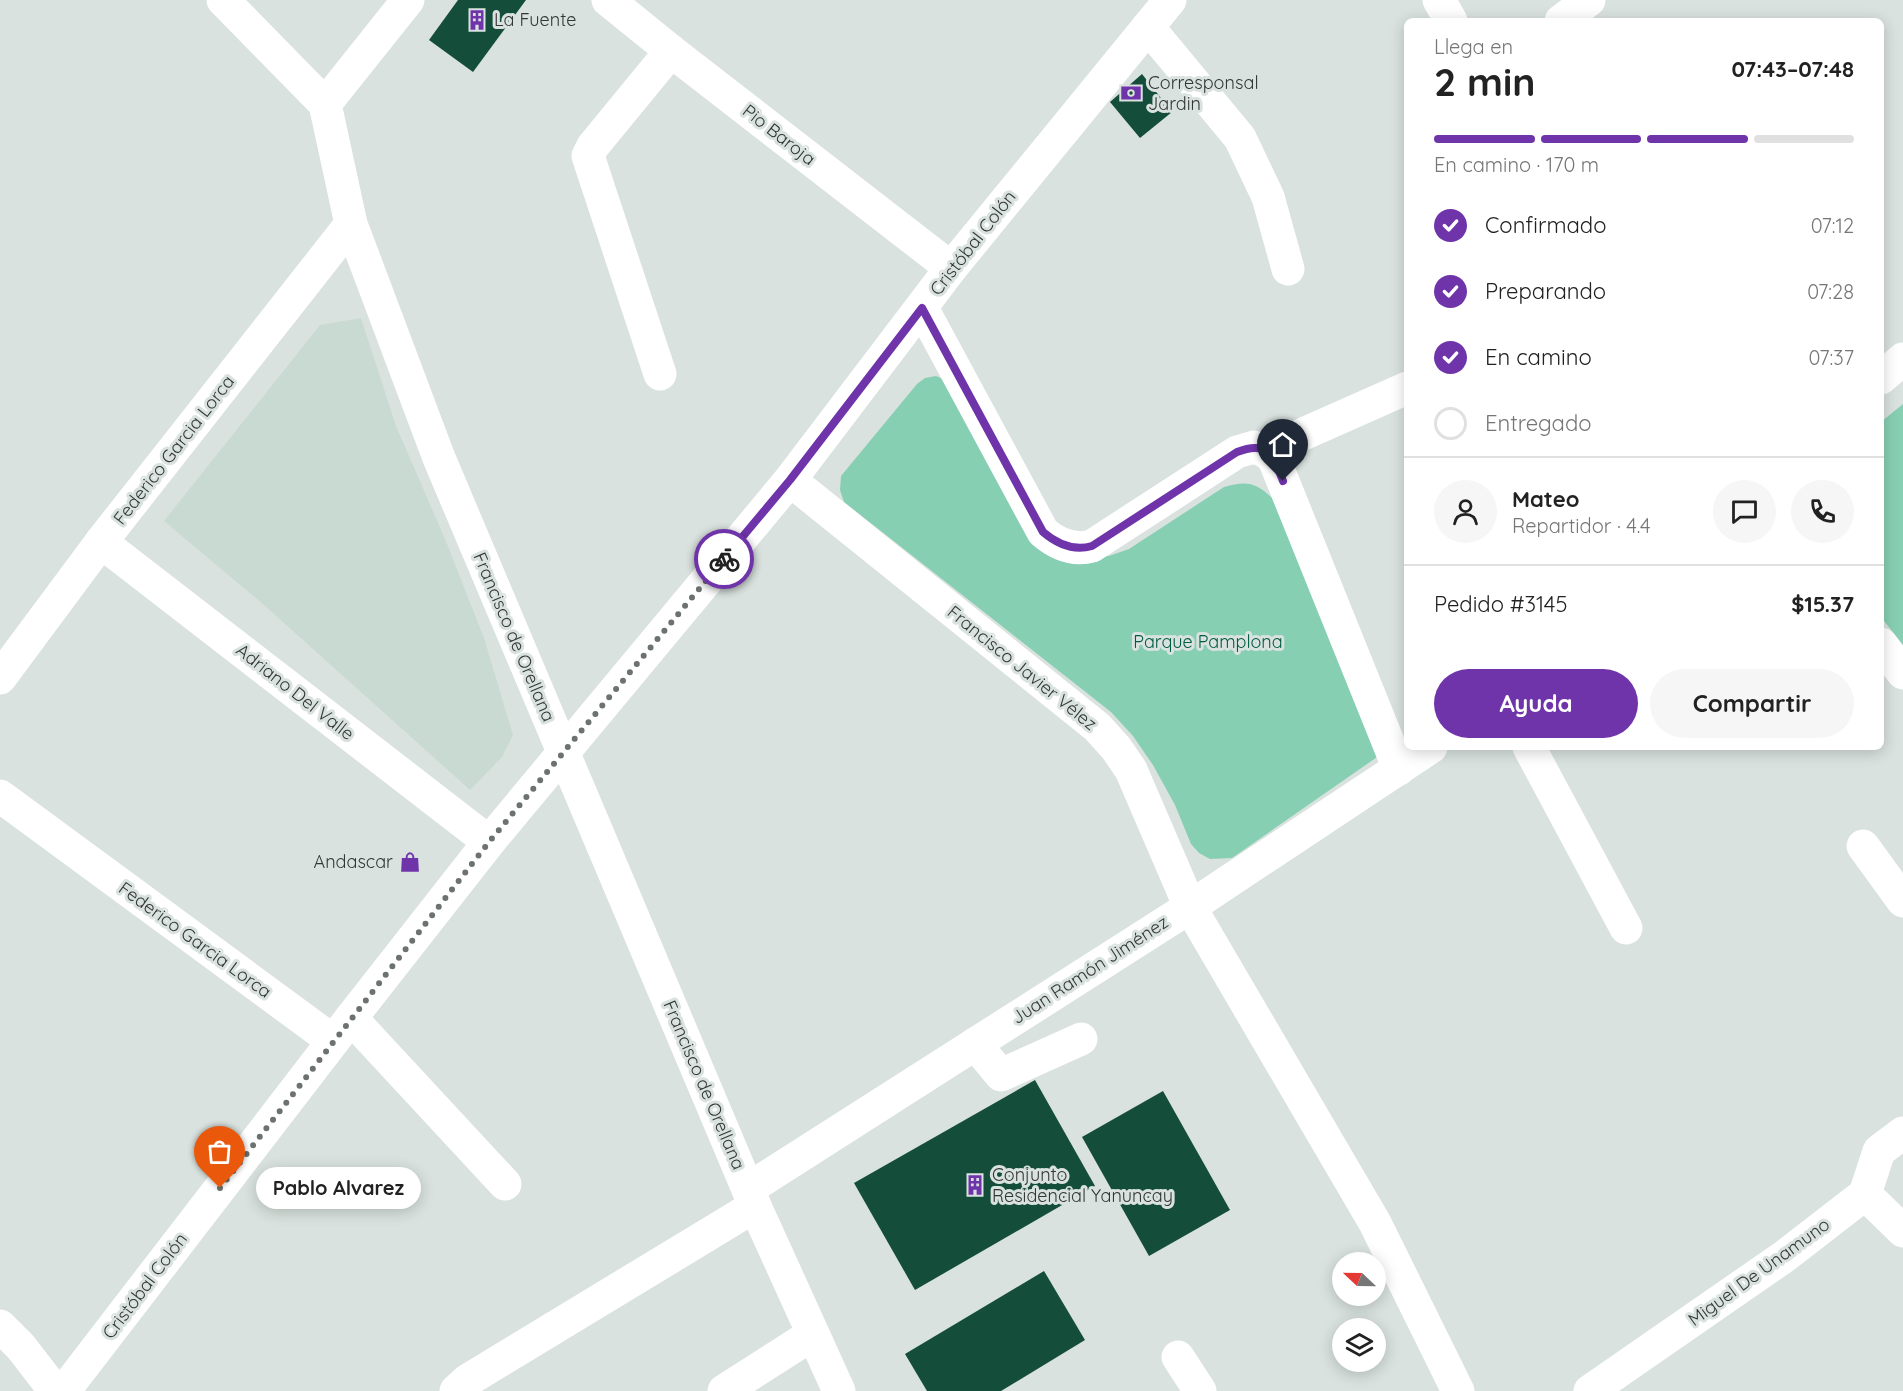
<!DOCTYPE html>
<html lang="es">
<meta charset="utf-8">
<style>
:root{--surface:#fff;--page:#f6f6f6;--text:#222;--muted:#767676;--line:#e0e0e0;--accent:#7034aa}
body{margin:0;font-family:Quicksand,sans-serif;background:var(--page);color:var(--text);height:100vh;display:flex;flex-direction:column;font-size:22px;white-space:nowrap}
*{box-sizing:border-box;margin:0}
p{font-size:20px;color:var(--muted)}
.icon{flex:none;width:33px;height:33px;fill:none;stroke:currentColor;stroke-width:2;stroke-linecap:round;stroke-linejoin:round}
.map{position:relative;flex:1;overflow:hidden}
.drawer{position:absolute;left:1404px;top:18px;width:480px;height:732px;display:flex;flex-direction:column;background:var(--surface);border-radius:9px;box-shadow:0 3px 15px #0003}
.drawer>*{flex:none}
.needle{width:39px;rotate:292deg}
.tools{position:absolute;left:1332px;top:1252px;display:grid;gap:12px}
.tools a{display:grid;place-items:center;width:54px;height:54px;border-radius:50%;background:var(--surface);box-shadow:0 3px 15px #0003;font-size:30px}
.pin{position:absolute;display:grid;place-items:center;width:51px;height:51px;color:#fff;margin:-62px -26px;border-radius:50% 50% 50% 0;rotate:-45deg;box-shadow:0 0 6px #0007}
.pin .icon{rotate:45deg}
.courier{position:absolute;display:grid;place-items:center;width:60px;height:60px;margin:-30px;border:4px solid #7034aa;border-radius:50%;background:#fff;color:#222;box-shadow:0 2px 8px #0007}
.bubble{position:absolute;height:42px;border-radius:21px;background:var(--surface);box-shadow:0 3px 15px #0003;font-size:20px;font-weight:700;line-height:42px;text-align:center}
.head em{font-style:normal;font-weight:700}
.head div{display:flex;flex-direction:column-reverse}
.head{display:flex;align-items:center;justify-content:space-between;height:102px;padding:0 30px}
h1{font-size:39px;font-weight:700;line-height:45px}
.bar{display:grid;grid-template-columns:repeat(4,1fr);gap:9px 6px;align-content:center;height:72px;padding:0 30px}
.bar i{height:8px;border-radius:4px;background:var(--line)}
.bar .selected{background:var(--accent)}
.bar p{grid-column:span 4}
.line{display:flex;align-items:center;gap:15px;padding:0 30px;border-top:2px solid var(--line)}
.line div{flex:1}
.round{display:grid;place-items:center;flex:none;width:63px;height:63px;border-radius:32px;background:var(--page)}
ol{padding:0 30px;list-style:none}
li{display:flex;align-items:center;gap:18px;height:66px}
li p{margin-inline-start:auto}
li .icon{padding:6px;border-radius:50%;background:var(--accent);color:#fff;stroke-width:4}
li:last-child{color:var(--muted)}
li i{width:33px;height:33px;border:3px solid var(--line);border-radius:50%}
.action{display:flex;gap:12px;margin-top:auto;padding:12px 30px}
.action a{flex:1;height:69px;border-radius:36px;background:var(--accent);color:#fff;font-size:24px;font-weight:700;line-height:69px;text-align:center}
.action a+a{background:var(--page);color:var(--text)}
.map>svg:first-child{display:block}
.built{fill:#c9dad2}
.green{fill:#87cfb2}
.building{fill:#144d3a}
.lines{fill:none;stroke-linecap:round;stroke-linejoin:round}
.minor{stroke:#fff;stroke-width:33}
.done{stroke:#6c7270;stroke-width:6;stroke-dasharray:0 10.8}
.route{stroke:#7034aa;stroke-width:8}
.labels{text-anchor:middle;stroke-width:6;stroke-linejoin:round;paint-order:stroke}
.poi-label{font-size:18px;fill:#323634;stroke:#d9e2de;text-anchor:start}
.street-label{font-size:18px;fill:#323634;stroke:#d9e2de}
.park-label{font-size:18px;fill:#015b42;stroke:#d9e2de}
</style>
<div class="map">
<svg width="1903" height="1391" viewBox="0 0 1903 1391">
<rect width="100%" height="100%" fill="#d9e2de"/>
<path class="built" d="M 361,318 L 396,426 L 445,539 L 484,638 L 513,735 L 502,757 L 470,790 L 264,605 L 164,521 L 320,325 Z"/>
<g class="green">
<path d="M 936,376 L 952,383 L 1030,526 L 1089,558 L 1109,556 L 1129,549 L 1224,487 C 1248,480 1258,483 1276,502 L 1380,755 L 1232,858 L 1210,859 L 1199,853 L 1191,844 L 1175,805 L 1153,765 L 1133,736 L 1111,712 L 844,502 L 840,490 L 841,476 L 917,384 L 925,378 Z"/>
<path d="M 1903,404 L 1903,645 L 1881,617 L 1881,422 Z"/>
</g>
<g class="building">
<path d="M 458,0 L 526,0 L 473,72 L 429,40 Z"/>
<path d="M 1142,74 L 1172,112 L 1140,138 L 1110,102 Z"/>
<path d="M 1035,1080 L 1095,1186 L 915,1290 L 854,1183 Z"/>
<path d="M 1163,1091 L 1230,1210 L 1149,1256 L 1082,1137 Z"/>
<path d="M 1044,1271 L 1085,1340 L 1001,1391 L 927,1391 L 905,1354 Z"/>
</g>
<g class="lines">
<g class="minor">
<path d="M 223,0 L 325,104 L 351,224 L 439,458 L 755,1206 L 839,1391"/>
<path d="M 608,0 L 671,51 L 951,268"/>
<path d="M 1439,0 L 1451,21"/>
<path d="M 1561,21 L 1589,0"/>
<path d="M 1148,27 L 1240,138 L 1268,197 L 1288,269"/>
<path d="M 325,104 L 408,0"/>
<path d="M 922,308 L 1043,532 C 1057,544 1074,551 1092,546 L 1237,452 L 1254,447 L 1265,451 L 1274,459 L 1399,769"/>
<path d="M 660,374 L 588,156 L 593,146 L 671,51"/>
<path d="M 1881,378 L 1903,359"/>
<path d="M 1265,451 L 1407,388"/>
<path d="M 790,480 L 1097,727 L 1116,748 L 1131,770 L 1190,907 L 1375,1223 L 1458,1391"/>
<path d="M 101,542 L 489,842"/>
<path d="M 1881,644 L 1903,673"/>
<path d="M 0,678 L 101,542 L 351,224"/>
<path d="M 1529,747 L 1626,928"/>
<path d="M 0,796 L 333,1041"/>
<path d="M 1863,846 L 1903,901"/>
<path d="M 351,1018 L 505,1184"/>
<path d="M 975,1044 L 1001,1075 L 1081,1039"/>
<path d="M 748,1189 L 1190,907 L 1431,747"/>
<path d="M 1865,1194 L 1903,1231"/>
<path d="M 0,1326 L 21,1347 L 55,1391"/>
<path d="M 1178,1357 L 1200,1391"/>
<path d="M 64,1391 L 351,1018 L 489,842 L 790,480 L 951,268 L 1170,0"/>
<path d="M 456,1391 L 468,1380 L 755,1206"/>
<path d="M 724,1391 L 813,1334"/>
<path d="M 1590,1391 L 1785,1256 L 1865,1194 L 1879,1151 L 1903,1133"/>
</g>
</g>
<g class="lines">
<path class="done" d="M 220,1188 L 489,842 L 724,559"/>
<path class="route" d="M 724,559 L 790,480 L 922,308 L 1043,532 C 1057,544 1074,551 1092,546 L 1237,452 C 1268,440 1273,455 1283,481"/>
</g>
<defs>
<g id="building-bare" transform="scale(1.62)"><path d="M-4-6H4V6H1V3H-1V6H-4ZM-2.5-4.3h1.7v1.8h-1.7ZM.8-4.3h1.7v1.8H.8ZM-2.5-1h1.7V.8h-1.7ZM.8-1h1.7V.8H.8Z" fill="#7034aa" stroke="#d9e2de" stroke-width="2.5" paint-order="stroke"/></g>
<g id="bank-bare" transform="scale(1.62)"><path d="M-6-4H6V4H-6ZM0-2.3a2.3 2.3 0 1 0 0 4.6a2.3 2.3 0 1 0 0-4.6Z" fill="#7034aa" stroke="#d9e2de" stroke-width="2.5" paint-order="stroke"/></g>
<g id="shop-bare" transform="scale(1.62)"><path d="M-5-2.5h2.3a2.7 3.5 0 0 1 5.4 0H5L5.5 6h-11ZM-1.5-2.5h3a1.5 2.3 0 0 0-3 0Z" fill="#7034aa" stroke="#d9e2de" stroke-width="2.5" paint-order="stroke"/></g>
</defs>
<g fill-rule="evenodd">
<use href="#building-bare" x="477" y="20"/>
<use href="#bank-bare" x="1131" y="93"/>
<use href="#shop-bare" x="410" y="862"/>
<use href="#building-bare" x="975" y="1185"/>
</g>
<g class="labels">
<g class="poi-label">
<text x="494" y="26">La Fuente</text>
<text x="1148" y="89">Corresponsal<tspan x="1148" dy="21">Jardin</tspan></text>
<text x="393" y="868" text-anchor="end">Andascar</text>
<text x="992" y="1181">Conjunto<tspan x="992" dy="21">Residencial Yanuncay</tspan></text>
</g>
<g class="street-label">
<text transform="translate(779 135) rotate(38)" y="6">Pio Baroja</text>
<text transform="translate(973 243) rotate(-52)" y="6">Cristóbal Colón</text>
<text transform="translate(174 450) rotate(-52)" y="6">Federico Garcia Lorca</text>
<text transform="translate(514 637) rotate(67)" y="6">Francisco de Orellana</text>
<text transform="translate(1022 668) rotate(39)" y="6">Francisco Javier Vélez</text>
<text transform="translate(295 692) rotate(38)" y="6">Adriano Del Valle</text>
<text transform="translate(195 940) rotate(36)" y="6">Federico Garcia Lorca</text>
<text transform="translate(1090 970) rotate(-33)" y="6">Juan Ramón Jiménez</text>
<text transform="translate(704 1085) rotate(67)" y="6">Francisco de Orellana</text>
<text transform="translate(1759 1272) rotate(-36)" y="6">Miguel De Unamuno</text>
<text transform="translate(145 1286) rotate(-53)" y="6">Cristóbal Colón</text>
</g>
<g class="park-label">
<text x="1208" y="648">Parque Pamplona</text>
</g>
</g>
</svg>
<div class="tools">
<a><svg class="needle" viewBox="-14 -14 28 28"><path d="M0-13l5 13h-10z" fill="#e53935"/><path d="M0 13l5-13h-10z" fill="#767676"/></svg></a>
<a><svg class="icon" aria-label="layers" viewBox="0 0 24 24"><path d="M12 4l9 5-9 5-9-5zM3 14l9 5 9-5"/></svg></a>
</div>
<div class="pin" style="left:220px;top:1188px;background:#ea580c"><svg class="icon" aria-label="bag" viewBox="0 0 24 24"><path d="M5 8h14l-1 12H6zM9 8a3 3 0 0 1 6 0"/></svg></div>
<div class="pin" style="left:1283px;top:481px;background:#1f2937"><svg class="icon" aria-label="home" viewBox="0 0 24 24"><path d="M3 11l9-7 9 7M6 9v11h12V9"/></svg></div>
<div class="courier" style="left:724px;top:559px"><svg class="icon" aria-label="bike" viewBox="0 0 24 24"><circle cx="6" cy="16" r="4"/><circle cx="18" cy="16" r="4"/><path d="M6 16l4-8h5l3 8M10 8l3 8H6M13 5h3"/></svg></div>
<div class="bubble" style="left:256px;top:1167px;width:165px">Pablo Alvarez</div>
<section class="drawer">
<div class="head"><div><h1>2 min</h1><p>Llega en</p></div><em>07:43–07:48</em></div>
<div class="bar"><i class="selected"></i><i class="selected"></i><i class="selected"></i><i></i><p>En camino · 170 m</p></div>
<ol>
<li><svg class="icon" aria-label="check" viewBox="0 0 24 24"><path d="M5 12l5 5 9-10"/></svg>Confirmado<p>07:12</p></li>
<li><svg class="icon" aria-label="check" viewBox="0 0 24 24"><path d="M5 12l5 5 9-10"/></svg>Preparando<p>07:28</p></li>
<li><svg class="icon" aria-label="check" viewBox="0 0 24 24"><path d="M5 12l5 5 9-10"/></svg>En camino<p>07:37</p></li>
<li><i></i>Entregado</li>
</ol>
<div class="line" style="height:108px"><a class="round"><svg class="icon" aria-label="person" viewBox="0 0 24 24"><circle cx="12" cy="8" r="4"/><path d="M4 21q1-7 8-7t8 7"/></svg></a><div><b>Mateo</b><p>Repartidor · 4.4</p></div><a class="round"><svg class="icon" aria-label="chat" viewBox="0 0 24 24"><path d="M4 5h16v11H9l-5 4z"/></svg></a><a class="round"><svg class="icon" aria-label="phone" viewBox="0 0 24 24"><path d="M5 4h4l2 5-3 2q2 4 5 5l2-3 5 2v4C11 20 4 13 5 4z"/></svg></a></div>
<div class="line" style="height:78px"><div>Pedido #3145</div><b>$15.37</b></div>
<div class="action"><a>Ayuda</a><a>Compartir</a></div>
</section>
</div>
